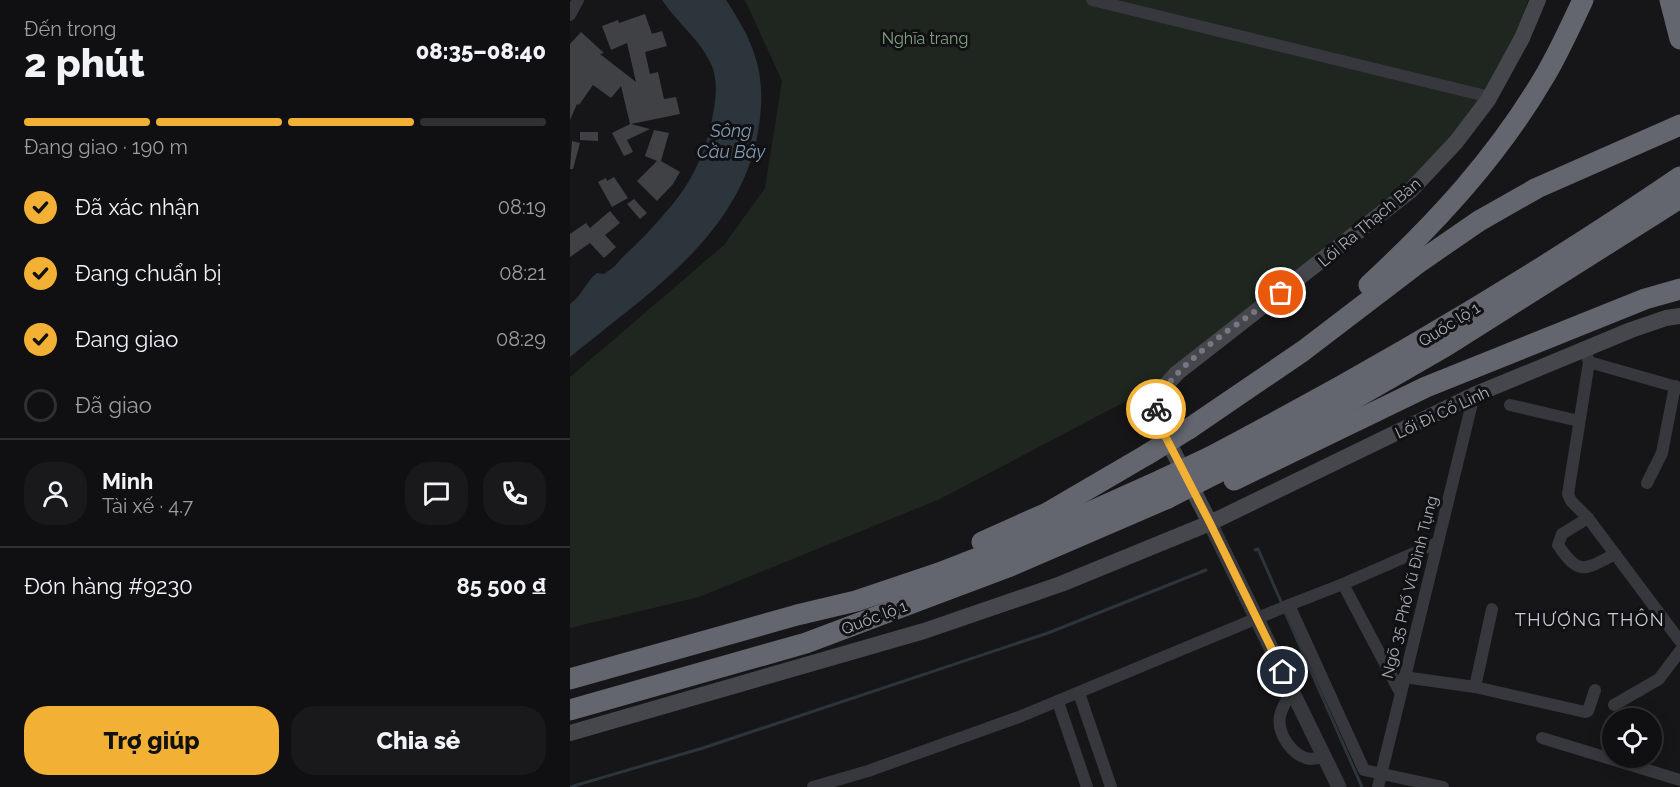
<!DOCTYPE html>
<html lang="vi">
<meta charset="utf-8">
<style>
:root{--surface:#101012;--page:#19191b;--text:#f1f3f6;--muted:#9c9d9f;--line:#303032;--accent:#f2b134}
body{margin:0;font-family:Raleway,sans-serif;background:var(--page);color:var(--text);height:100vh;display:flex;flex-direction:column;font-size:22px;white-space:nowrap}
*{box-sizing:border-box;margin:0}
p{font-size:20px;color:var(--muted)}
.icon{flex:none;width:33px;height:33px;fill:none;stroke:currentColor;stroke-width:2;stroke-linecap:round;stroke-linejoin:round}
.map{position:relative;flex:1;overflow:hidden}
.sheet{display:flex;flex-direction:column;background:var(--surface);width:570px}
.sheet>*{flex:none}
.buttons{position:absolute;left:1032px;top:708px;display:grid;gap:12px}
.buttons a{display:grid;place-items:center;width:60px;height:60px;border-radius:50%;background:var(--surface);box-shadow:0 3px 15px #0003,0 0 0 2px var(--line);font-size:30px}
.pin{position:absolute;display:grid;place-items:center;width:51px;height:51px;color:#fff;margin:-26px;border:3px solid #fff;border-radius:50%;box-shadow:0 2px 6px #0007}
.courier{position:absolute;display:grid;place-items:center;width:60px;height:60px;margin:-30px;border:4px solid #f2b134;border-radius:50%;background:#fff;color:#222;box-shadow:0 2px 8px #0007}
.overview em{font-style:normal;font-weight:800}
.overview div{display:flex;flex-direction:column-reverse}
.overview{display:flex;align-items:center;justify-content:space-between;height:102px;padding:0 24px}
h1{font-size:39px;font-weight:800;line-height:45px}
.bar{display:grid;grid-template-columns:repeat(4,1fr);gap:9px 6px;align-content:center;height:72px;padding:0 24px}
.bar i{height:8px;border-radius:4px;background:var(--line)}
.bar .current{background:var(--accent)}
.bar p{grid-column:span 4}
.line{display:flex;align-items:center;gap:15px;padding:0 24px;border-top:2px solid var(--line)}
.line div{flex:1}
.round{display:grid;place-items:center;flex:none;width:63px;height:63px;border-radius:24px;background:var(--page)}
ol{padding:0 24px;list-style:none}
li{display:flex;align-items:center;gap:18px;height:66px}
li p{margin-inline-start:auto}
li .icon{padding:6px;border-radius:50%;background:var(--accent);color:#111;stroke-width:4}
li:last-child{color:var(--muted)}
li i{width:33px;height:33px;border:3px solid var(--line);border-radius:50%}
.cta{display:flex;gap:12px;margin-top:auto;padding:12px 24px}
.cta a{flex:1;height:69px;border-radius:24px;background:var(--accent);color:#111;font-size:24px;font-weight:800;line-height:69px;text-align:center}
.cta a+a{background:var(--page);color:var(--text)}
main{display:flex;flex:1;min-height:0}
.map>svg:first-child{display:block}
.green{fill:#1e261f}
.water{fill:#2c353c}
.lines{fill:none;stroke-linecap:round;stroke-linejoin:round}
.stream{stroke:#2c353c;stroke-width:3}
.building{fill:#404145}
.minor{stroke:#37383d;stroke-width:12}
.tertiary{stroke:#37383d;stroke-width:15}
.secondary{stroke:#45474d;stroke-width:16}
.motorway{stroke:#63666e;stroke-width:21}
.motorway-bridge{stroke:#63666e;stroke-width:21}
.done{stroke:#757880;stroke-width:6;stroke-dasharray:0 10.8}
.route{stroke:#f2b134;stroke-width:8}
.labels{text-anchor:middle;stroke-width:6;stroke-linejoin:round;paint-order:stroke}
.park-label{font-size:16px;fill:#7fa381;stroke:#111113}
.street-label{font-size:16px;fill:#a8adb8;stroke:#111113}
.water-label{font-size:18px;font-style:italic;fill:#7f9bb3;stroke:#111113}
.neighbourhood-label{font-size:18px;letter-spacing:1.5px;fill:#c9ccd4;stroke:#111113}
</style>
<main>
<section class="sheet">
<div class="overview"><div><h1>2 phút</h1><p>Đến trong</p></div><em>08:35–08:40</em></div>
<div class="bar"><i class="current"></i><i class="current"></i><i class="current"></i><i></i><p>Đang giao · 190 m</p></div>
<ol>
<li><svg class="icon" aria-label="check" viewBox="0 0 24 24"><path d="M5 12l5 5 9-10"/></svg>Đã xác nhận<p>08:19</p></li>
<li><svg class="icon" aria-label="check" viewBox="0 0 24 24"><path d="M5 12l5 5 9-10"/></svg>Đang chuẩn bị<p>08:21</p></li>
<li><svg class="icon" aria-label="check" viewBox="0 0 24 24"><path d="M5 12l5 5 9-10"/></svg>Đang giao<p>08:29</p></li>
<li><i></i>Đã giao</li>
</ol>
<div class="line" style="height:108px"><a class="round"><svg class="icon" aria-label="person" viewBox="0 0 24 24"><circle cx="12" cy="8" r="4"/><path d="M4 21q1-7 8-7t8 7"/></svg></a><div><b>Minh</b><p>Tài xế · 4.7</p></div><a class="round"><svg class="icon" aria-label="chat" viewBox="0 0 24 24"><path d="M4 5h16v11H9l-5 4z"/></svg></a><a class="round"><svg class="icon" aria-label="phone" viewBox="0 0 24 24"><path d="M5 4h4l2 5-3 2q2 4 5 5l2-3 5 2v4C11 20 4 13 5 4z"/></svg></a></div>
<div class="line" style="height:78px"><div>Đơn hàng #9230</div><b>85 500 ₫</b></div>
<div class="cta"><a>Trợ giúp</a><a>Chia sẻ</a></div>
</section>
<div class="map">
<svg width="1110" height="787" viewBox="0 0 1110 787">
<rect width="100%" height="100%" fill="#161618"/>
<path class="green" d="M 175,0 L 958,0 L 947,39 L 892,132 L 836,184 L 583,387 L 370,499 L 129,597 L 0,628 L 0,377 L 154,245 L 195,188 L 212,81 Z"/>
<path class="water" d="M 92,0 L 156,0 C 188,48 198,80 187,137 C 167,238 74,296 0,357 L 0,304 C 13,295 15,282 27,273 L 34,274 L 45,266 C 55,253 69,243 80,230 C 112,196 130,171 141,124 C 145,105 149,85 142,66 C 131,40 107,23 92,0 Z"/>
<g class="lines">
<g class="stream">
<path d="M 685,550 L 688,549 L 712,604"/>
<path d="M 714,610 L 792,787"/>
<path d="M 0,787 L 133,748 L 478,633 L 636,570"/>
</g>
</g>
<g class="building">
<path d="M 75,14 L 82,34 L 92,31 L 97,46 L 75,52 L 80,74 L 88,72 L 94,99 L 106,97 L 110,114 L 61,124 L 80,129 L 57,140 L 63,152 L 54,156 L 42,133 L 60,124 L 51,86 L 41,98 L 23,85 L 9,105 L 7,104 L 0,120 L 0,44 L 11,32 L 34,53 L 30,54 L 66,82 L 57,43 L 41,50 L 32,26 L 48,20 L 49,23 Z"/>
<path d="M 84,130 L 99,133 L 91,161 L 110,172 L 103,184 L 87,201 L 67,181 L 87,161 L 75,156 Z"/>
<path d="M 10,132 L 28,132 L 28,141 L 10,140 Z"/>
<path d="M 2,141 L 10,143 L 3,169 L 0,169 Z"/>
<path d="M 44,177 L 58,198 L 42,207 L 28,182 L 36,178 L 37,181 Z"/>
<path d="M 64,199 L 77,213 L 70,219 L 57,204 Z"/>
<path d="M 40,211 L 50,223 L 35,235 L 46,247 L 34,258 L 20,243 L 0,257 L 0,234 L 16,223 L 20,228 Z"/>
</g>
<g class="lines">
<g class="minor">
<path d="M 522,0 L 920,97"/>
<path d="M 0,15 L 8,0"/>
<path d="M 1015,350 L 1019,362 L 998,494 L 1001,501 L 1018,518 L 1110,641"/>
<path d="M 1019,362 L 1110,388"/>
<path d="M 940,405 L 1009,421"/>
<path d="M 1077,483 L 1092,453 L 1105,386"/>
<path d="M 1018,518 L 992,534 L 988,545 C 1009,576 1015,570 1045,554"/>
<path d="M 867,543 L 773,584 L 719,605 L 794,770 L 873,787"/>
<path d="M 773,584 L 830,692"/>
<path d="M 922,609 L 905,687 L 1015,712 L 1018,711 L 1025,690"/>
<path d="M 834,677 L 905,687"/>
<path d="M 722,691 C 717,699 712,707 710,716 C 707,734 722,756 740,759 C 744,759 750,757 754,757"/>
<path d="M 509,693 L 541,787"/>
<path d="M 488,702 L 517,787"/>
<path d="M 1044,705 L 1089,679 L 1110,651"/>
<path d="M 972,738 L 1110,780"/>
<path d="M 243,787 L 298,771 L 449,717 L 719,605"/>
<path d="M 808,787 L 904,395"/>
</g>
<path class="tertiary" d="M 640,523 L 769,787"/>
<g class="secondary">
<path d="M 640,523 L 588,422 L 586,406 L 597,384 L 607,373 L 840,191 L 886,142 L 918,100 L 952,38 L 968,0"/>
<path d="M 0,733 L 354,631 L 491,584 L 640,523 L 904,395 L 1061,330 L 1096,318 L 1110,316"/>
</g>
<g class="motorway">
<path d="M 1100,0 L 1110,39"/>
<path d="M 799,285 C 867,222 929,155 976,74 C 990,50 1001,25 1013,0"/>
<path d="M 620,428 L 733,351 L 851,261 L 909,221 L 967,188 L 1110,125"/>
<path d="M 640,457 C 802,372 959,280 1110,177"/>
<path d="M 645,474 L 758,414 L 876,346 L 1110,198"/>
<path d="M 664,480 L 856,387 L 1075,299 L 1110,289"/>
<path d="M 412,542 L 477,513 L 578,454"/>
<path d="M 0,679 L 227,615 L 286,601 L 369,573 L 482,529 L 591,480"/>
<path d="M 0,710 L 236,643 L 438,567 L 598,498"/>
</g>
<g class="motorway-bridge">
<path d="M 578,454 L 620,428"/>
<path d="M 591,480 L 640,457"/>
<path d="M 598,498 L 645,474"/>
</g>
</g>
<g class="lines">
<path class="done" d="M 586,409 C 591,371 680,316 711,293"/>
<path class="route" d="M 586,409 L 588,422 L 640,523 L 713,672"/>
</g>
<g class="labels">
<g class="park-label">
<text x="355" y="44">Nghĩa trang</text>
</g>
<g class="street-label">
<text transform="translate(799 222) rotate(-40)" y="6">Lối Ra Thạch Bàn</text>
<text transform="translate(879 324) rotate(-32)" y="6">Quốc lộ 1</text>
<text transform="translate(872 412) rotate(-25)" y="6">Lối Đi Cổ Linh</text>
<text transform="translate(839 587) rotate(-76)" y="6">Ngõ 35 Phố Vũ Đình Tụng</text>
<text transform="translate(304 617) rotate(-21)" y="6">Quốc lộ 1</text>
</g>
<g class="water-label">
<text x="161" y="137">Sông<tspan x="161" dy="21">Cầu Bây</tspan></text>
</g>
<g class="neighbourhood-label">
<text x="1020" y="626">THƯỢNG THÔN</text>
</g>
</g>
</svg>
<div class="buttons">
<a><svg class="icon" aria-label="locate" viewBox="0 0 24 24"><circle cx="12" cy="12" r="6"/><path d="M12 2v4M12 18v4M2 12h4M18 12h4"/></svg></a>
</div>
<div class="pin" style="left:711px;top:293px;background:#ea580c"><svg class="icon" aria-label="bag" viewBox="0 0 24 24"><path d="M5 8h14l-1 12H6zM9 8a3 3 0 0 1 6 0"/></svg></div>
<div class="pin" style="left:713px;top:672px;background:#1f2937"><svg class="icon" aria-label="home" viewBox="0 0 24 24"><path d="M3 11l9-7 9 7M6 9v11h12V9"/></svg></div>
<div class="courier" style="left:586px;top:409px"><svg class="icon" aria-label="bike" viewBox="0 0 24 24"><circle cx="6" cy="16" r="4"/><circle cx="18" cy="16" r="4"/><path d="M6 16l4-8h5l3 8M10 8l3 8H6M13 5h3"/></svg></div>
</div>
</main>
